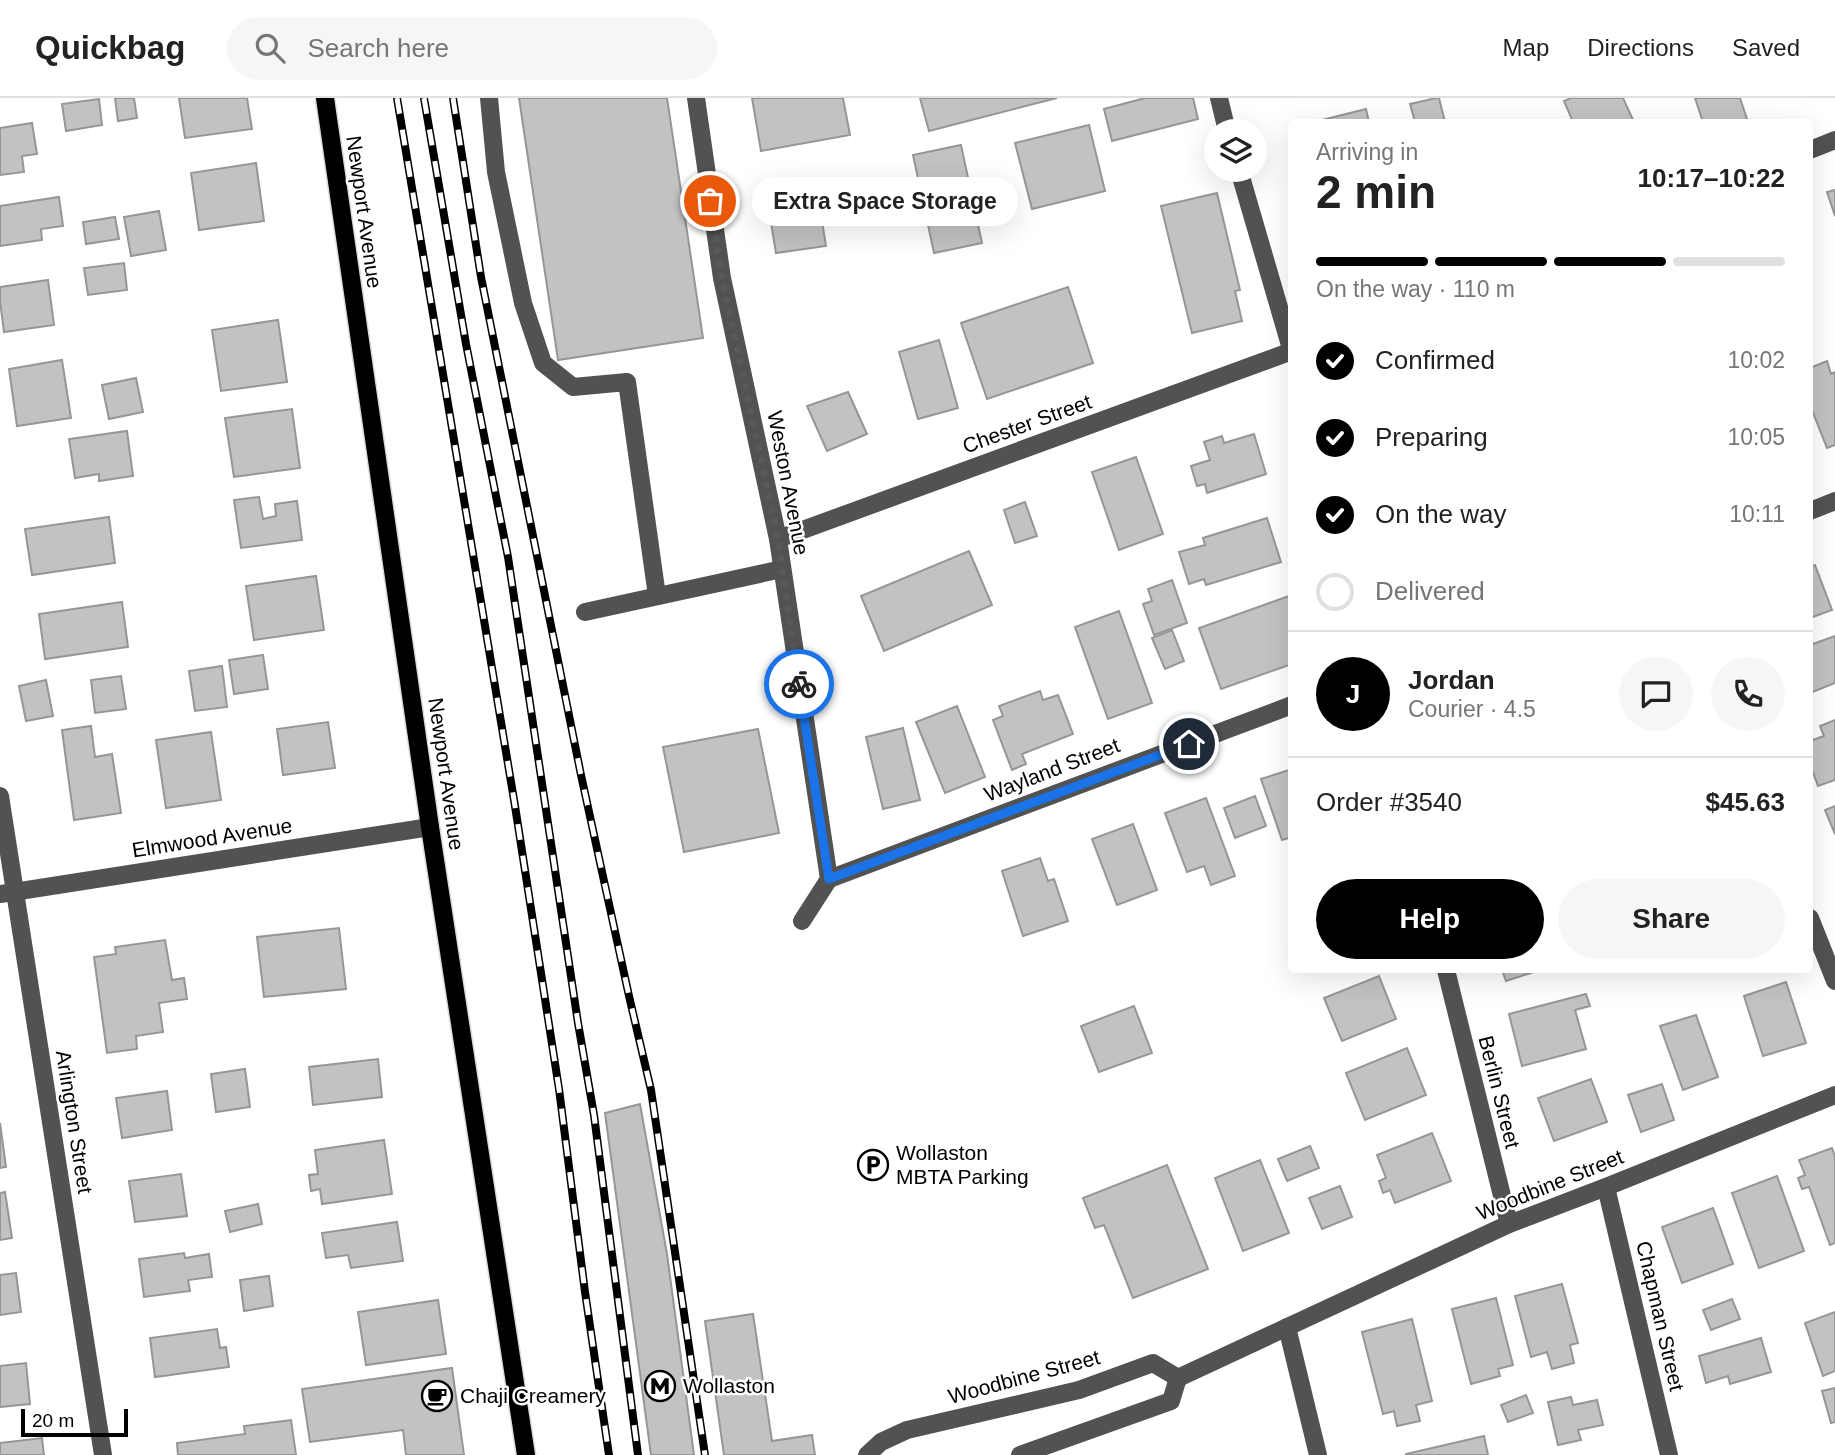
<!DOCTYPE html>
<meta charset="utf-8">
<style>
:root{--surface:#fff;--page:#f6f6f6;--text:#222;--muted:#767676;--line:#e0e0e0;--accent:#000}
body{margin:0;font-family:Helvetica,sans-serif;background:var(--page);color:var(--text);height:100vh;display:flex;flex-direction:column;font-size:26px;white-space:nowrap}
*{box-sizing:border-box;margin:0}
p{font-size:23px;color:var(--muted)}
.icon{flex:none;width:38px;height:38px;fill:none;stroke:currentColor;stroke-width:2;stroke-linecap:round;stroke-linejoin:round}
.map{position:relative;flex:1;overflow:hidden}
.panel{position:absolute;left:1288px;top:21px;width:525px;height:854px;display:flex;flex-direction:column;background:var(--surface);border-radius:7px;box-shadow:0 7px 28px #0002}
.panel>*{flex:none}
.fabs{position:absolute;left:1204px;top:21px;display:grid;gap:14px}
.fabs a{display:grid;place-items:center;width:63px;height:63px;border-radius:50%;background:var(--surface);box-shadow:0 7px 28px #0002;font-size:35px}
.scale{position:absolute;left:21px;bottom:18px;width:107px;box-sizing:border-box;padding-left:7px;border:4px solid #000;border-top:0;font-size:19px;line-height:24px;white-space:nowrap;color:#000;-webkit-text-stroke:5px #fff;paint-order:stroke}
.pin{position:absolute;display:grid;place-items:center;width:60px;height:60px;color:#fff;margin:-30px;border:4px solid #fff;border-radius:50%;box-shadow:0 2px 7px #0007}
.courier{position:absolute;display:grid;place-items:center;width:70px;height:70px;margin:-35px;border:5px solid #1a73e8;border-radius:50%;background:#fff;color:#222;box-shadow:0 2px 9px #0007}
.bubble{position:absolute;height:49px;border-radius:24px;background:var(--surface);box-shadow:0 7px 28px #0002;font-size:23px;font-weight:700;line-height:49px;text-align:center}
.headline em{font-style:normal;font-weight:700}
.headline div{display:flex;flex-direction:column-reverse}
.headline{display:flex;align-items:center;justify-content:space-between;height:119px;padding:0 28px}
h1{font-size:46px;font-weight:700;line-height:52px}
.bar{display:grid;grid-template-columns:repeat(4,1fr);gap:10px 7px;align-content:center;height:84px;padding:0 28px}
.bar i{height:9px;border-radius:5px;background:var(--line)}
.bar .current{background:var(--accent)}
.bar p{grid-column:span 4}
.line{display:flex;align-items:center;gap:18px;padding:0 28px;border-top:2px solid var(--line)}
.line div{flex:1}
.round{display:grid;place-items:center;flex:none;width:74px;height:74px;border-radius:37px;background:var(--page)}
ol{padding:0 28px;list-style:none}
li{display:flex;align-items:center;gap:21px;height:77px}
li p{margin-inline-start:auto}
li .icon{padding:7px;border-radius:50%;background:var(--accent);color:#fff;stroke-width:4}
li:last-child{color:var(--muted)}
li i{width:38px;height:38px;border:4px solid var(--line);border-radius:50%}
.action{display:flex;gap:14px;margin-top:auto;padding:14px 28px}
.action a{flex:1;height:80px;border-radius:42px;background:var(--accent);color:#fff;font-size:28px;font-weight:700;line-height:80px;text-align:center}
.action a+a{background:var(--page);color:var(--text)}
header{display:flex;align-items:center;gap:42px;box-sizing:border-box;height:98px;padding:0 35px;background:var(--surface);border-bottom:2px solid var(--line)}
header strong{font-size:33px}
nav{display:flex;gap:38px;margin-inline-start:auto;font-size:24px}
.search{width:490px;height:63px;background:var(--page);display:flex;align-items:center;gap:18px;box-sizing:border-box;padding:0 24px;border-radius:38px;color:var(--muted);font-size:26px}
.map>svg:first-child{display:block}
.building{fill:#c2c2c2;stroke:#969696;stroke-width:2}
.lines{fill:none;stroke-linecap:round;stroke-linejoin:round}
.major-casing{stroke:#dbdbdb;stroke-width:21}
.minor{stroke:#525252;stroke-width:18}
.major{stroke:#000;stroke-width:18}
.rail-casing{stroke:#000;stroke-width:8}
.rail{stroke:#fff;stroke-width:5;stroke-dasharray:16;stroke-linecap:butt}
.done{stroke:#595959;stroke-width:7;stroke-dasharray:0 12.6}
.route{stroke:#1a73e8;stroke-width:9}
.labels{text-anchor:middle;stroke-width:5;stroke-linejoin:round;paint-order:stroke}
.street-label{font-size:21px;fill:#000;stroke:#fff}
.poi-label{font-size:21px;fill:#000;stroke:#fff;text-anchor:start}
</style>
<header>
<strong>Quickbag</strong>
<div class="search"><svg class="icon" aria-label="search" viewBox="0 0 24 24"><circle cx="10" cy="10" r="6"/><path d="M15 15l6 6"/></svg>Search here</div>
<nav><a>Map</a><a>Directions</a><a>Saved</a></nav>
</header>
<div class="map">
<svg width="1835" height="1357" viewBox="0 0 1835 1357">
<rect width="100%" height="100%" fill="#fff"/>
<g class="building">
<path d="M 115,0 L 134,0 L 137,20 L 118,23 Z"/>
<path d="M 179,0 L 247,0 L 252,31 L 185,40 Z"/>
<path d="M 519,0 L 667,0 L 703,240 L 558,262 Z"/>
<path d="M 752,0 L 843,0 L 850,37 L 761,53 Z"/>
<path d="M 920,0 L 1057,0 L 929,33 Z"/>
<path d="M 1145,0 L 1193,0 L 1198,21 L 1112,43 L 1104,11 Z"/>
<path d="M 1436,0 L 1439,0 L 1445,24 L 1415,24 L 1410,6 Z"/>
<path d="M 1571,0 L 1623,0 L 1634,24 L 1573,24 L 1564,3 Z"/>
<path d="M 1695,0 L 1740,0 L 1748,24 L 1703,24 Z"/>
<path d="M 99,1 L 102,27 L 66,33 L 62,6 Z"/>
<path d="M 1366,11 L 1369,24 L 1314,24 Z"/>
<path d="M 32,25 L 37,56 L 22,58 L 24,74 L 0,77 L 0,30 Z"/>
<path d="M 1089,27 L 1105,93 L 1032,111 L 1015,45 Z"/>
<path d="M 961,47 L 982,145 L 934,155 L 913,57 Z"/>
<path d="M 256,65 L 264,123 L 199,132 L 191,75 Z"/>
<path d="M 815,80 L 826,148 L 776,155 L 765,88 Z"/>
<path d="M 1835,92 L 1835,118 L 1827,94 Z"/>
<path d="M 1217,95 L 1240,192 L 1235,193 L 1242,223 L 1192,235 L 1161,108 Z"/>
<path d="M 59,99 L 63,128 L 41,131 L 42,142 L 0,148 L 0,108 Z"/>
<path d="M 159,113 L 166,152 L 131,158 L 124,119 Z"/>
<path d="M 115,119 L 119,141 L 86,146 L 83,124 Z"/>
<path d="M 124,165 L 127,192 L 88,197 L 84,170 Z"/>
<path d="M 48,182 L 54,227 L 4,234 L 0,203 L 0,189 Z"/>
<path d="M 1068,189 L 1093,265 L 987,301 L 961,225 Z"/>
<path d="M 278,222 L 287,284 L 221,293 L 212,232 Z"/>
<path d="M 939,242 L 958,310 L 918,321 L 899,254 Z"/>
<path d="M 62,262 L 71,320 L 17,328 L 9,271 Z"/>
<path d="M 1827,263 L 1831,276 L 1835,274 L 1835,347 L 1827,350 L 1810,307 L 1810,270 Z"/>
<path d="M 136,280 L 143,314 L 109,321 L 102,287 Z"/>
<path d="M 848,294 L 867,336 L 827,353 L 807,308 Z"/>
<path d="M 292,311 L 300,370 L 234,379 L 225,320 Z"/>
<path d="M 127,333 L 133,378 L 99,383 L 99,376 L 75,380 L 69,341 Z"/>
<path d="M 1254,336 L 1266,376 L 1207,395 L 1205,386 L 1197,388 L 1191,368 L 1210,362 L 1204,344 L 1222,338 L 1224,345 Z"/>
<path d="M 1136,359 L 1163,436 L 1119,452 L 1092,374 Z"/>
<path d="M 259,399 L 263,421 L 276,418 L 275,406 L 297,403 L 302,442 L 241,450 L 234,402 Z"/>
<path d="M 1025,404 L 1037,438 L 1015,445 L 1004,412 Z"/>
<path d="M 109,419 L 115,465 L 32,477 L 25,431 Z"/>
<path d="M 1267,420 L 1281,464 L 1206,487 L 1204,481 L 1189,486 L 1179,454 L 1205,447 L 1203,440 Z"/>
<path d="M 969,453 L 992,507 L 884,553 L 861,498 Z"/>
<path d="M 1815,467 L 1832,512 L 1810,520 L 1810,469 Z"/>
<path d="M 316,478 L 324,532 L 254,542 L 246,488 Z"/>
<path d="M 1172,482 L 1187,525 L 1154,537 L 1143,506 L 1152,503 L 1148,491 Z"/>
<path d="M 1292,497 L 1292,566 L 1221,591 L 1199,530 Z"/>
<path d="M 122,504 L 128,549 L 45,561 L 39,516 Z"/>
<path d="M 1119,513 L 1152,605 L 1108,621 L 1075,529 Z"/>
<path d="M 1172,532 L 1184,563 L 1165,571 L 1152,540 Z"/>
<path d="M 1835,538 L 1835,585 L 1810,595 L 1810,547 Z"/>
<path d="M 263,557 L 268,591 L 234,596 L 229,562 Z"/>
<path d="M 222,568 L 227,609 L 195,613 L 189,573 Z"/>
<path d="M 121,578 L 126,611 L 95,615 L 91,582 Z"/>
<path d="M 46,582 L 53,618 L 26,623 L 19,588 Z"/>
<path d="M 1040,593 L 1043,602 L 1058,597 L 1073,636 L 1022,656 L 1026,666 L 1012,672 L 993,622 L 1003,618 L 999,608 Z"/>
<path d="M 957,608 L 985,679 L 945,695 L 916,624 Z"/>
<path d="M 1835,622 L 1835,682 L 1818,688 L 1810,666 L 1810,643 L 1824,638 L 1820,628 Z"/>
<path d="M 328,624 L 335,670 L 283,677 L 277,631 Z"/>
<path d="M 91,628 L 95,659 L 112,656 L 121,715 L 74,722 L 62,632 Z"/>
<path d="M 903,630 L 920,702 L 883,711 L 866,639 Z"/>
<path d="M 758,631 L 779,735 L 684,754 L 663,649 Z"/>
<path d="M 211,634 L 221,702 L 166,710 L 156,642 Z"/>
<path d="M 1292,671 L 1292,739 L 1282,742 L 1261,681 Z"/>
<path d="M 1255,698 L 1266,728 L 1235,740 L 1224,710 Z"/>
<path d="M 1206,700 L 1235,778 L 1211,787 L 1204,768 L 1187,774 L 1165,715 Z"/>
<path d="M 1835,708 L 1835,736 L 1825,712 Z"/>
<path d="M 1133,726 L 1157,792 L 1117,807 L 1092,741 Z"/>
<path d="M 1040,760 L 1048,783 L 1054,781 L 1068,823 L 1023,838 L 1002,773 Z"/>
<path d="M 339,830 L 346,891 L 264,899 L 257,839 Z"/>
<path d="M 165,842 L 172,882 L 184,880 L 187,901 L 159,905 L 163,934 L 136,938 L 137,951 L 107,955 L 94,859 L 116,856 L 115,849 Z"/>
<path d="M 1502,872 L 1540,872 L 1506,883 Z"/>
<path d="M 1379,878 L 1396,921 L 1342,943 L 1324,900 Z"/>
<path d="M 1786,884 L 1806,945 L 1763,958 L 1744,898 Z"/>
<path d="M 1586,896 L 1590,908 L 1575,912 L 1586,951 L 1522,968 L 1509,916 Z"/>
<path d="M 1134,908 L 1152,955 L 1099,974 L 1081,928 Z"/>
<path d="M 1696,917 L 1718,979 L 1683,992 L 1660,928 Z"/>
<path d="M 1407,950 L 1426,997 L 1365,1022 L 1346,975 Z"/>
<path d="M 378,961 L 382,999 L 313,1007 L 309,969 Z"/>
<path d="M 245,971 L 250,1009 L 216,1014 L 211,976 Z"/>
<path d="M 1591,981 L 1607,1024 L 1554,1043 L 1538,1000 Z"/>
<path d="M 1662,986 L 1674,1022 L 1641,1034 L 1628,997 Z"/>
<path d="M 167,993 L 172,1032 L 122,1040 L 116,1000 Z"/>
<path d="M 640,1006 L 667,1156 L 694,1357 L 651,1357 L 605,1015 Z"/>
<path d="M 0,1025 L 6,1069 L 0,1070 Z"/>
<path d="M 1432,1035 L 1451,1083 L 1395,1105 L 1390,1092 L 1383,1095 L 1379,1083 L 1386,1080 L 1377,1057 Z"/>
<path d="M 384,1042 L 392,1096 L 322,1106 L 320,1091 L 311,1093 L 309,1077 L 318,1076 L 315,1052 Z"/>
<path d="M 1310,1048 L 1319,1070 L 1287,1083 L 1278,1061 Z"/>
<path d="M 1832,1050 L 1835,1059 L 1835,1145 L 1830,1147 L 1809,1089 L 1802,1091 L 1798,1080 L 1805,1077 L 1799,1062 Z"/>
<path d="M 1260,1062 L 1289,1135 L 1243,1153 L 1215,1080 Z"/>
<path d="M 1167,1067 L 1208,1171 L 1133,1200 L 1104,1127 L 1095,1130 L 1083,1100 Z"/>
<path d="M 181,1076 L 187,1118 L 135,1124 L 129,1083 Z"/>
<path d="M 1777,1078 L 1804,1153 L 1759,1170 L 1732,1095 Z"/>
<path d="M 1340,1088 L 1352,1119 L 1322,1131 L 1309,1100 Z"/>
<path d="M 5,1094 L 12,1140 L 0,1142 L 0,1095 Z"/>
<path d="M 258,1106 L 262,1126 L 230,1134 L 225,1113 Z"/>
<path d="M 1713,1110 L 1733,1166 L 1682,1185 L 1662,1129 Z"/>
<path d="M 397,1124 L 403,1163 L 351,1170 L 348,1157 L 326,1160 L 322,1135 Z"/>
<path d="M 184,1155 L 185,1160 L 209,1156 L 212,1179 L 188,1182 L 190,1193 L 144,1199 L 139,1161 Z"/>
<path d="M 16,1175 L 21,1214 L 0,1217 L 0,1177 Z"/>
<path d="M 269,1178 L 273,1208 L 244,1213 L 240,1182 Z"/>
<path d="M 1562,1186 L 1578,1245 L 1570,1247 L 1574,1265 L 1552,1271 L 1547,1254 L 1531,1259 L 1515,1198 Z"/>
<path d="M 1496,1200 L 1513,1267 L 1498,1271 L 1500,1278 L 1471,1286 L 1452,1211 Z"/>
<path d="M 1732,1201 L 1740,1221 L 1711,1232 L 1703,1212 Z"/>
<path d="M 438,1202 L 446,1256 L 366,1267 L 358,1214 Z"/>
<path d="M 1835,1214 L 1835,1273 L 1823,1278 L 1805,1225 Z"/>
<path d="M 753,1216 L 772,1343 L 812,1337 L 815,1357 L 724,1357 L 705,1223 Z"/>
<path d="M 1412,1221 L 1432,1303 L 1416,1307 L 1420,1323 L 1397,1328 L 1394,1313 L 1383,1316 L 1362,1234 Z"/>
<path d="M 217,1231 L 220,1250 L 226,1249 L 229,1269 L 155,1279 L 150,1240 Z"/>
<path d="M 1761,1240 L 1771,1274 L 1730,1286 L 1728,1278 L 1706,1285 L 1699,1258 Z"/>
<path d="M 26,1265 L 30,1306 L 0,1309 L 0,1268 Z"/>
<path d="M 452,1270 L 464,1357 L 406,1357 L 403,1332 L 310,1344 L 302,1291 Z"/>
<path d="M 1835,1290 L 1835,1324 L 1831,1325 L 1822,1293 Z"/>
<path d="M 1526,1297 L 1533,1315 L 1508,1324 L 1501,1307 Z"/>
<path d="M 1571,1299 L 1573,1307 L 1597,1302 L 1603,1327 L 1578,1332 L 1581,1342 L 1558,1347 L 1548,1304 Z"/>
<path d="M 291,1322 L 296,1357 L 178,1357 L 177,1345 L 245,1336 L 244,1328 Z"/>
<path d="M 1484,1338 L 1488,1357 L 1406,1357 L 1406,1356 Z"/>
<path d="M 42,1340 L 44,1357 L 0,1357 L 0,1345 Z"/>
</g>
<g class="lines">
<g class="major-casing">
<path id="major" d="M 325,0 L 430,729 L 526,1357"/>
</g>
<g class="minor">
<path d="M 489,0 L 496,74 L 523,205 L 543,265 L 573,289 L 627,284 L 657,498"/>
<path d="M 696,0 L 722,180 L 778,441 L 829,781"/>
<path d="M 1219,0 L 1227,33"/>
<path d="M 1810,52 L 1835,42"/>
<path d="M 1239,72 L 1292,254"/>
<path d="M 1810,413 L 1835,403"/>
<path d="M 778,441 L 1292,253"/>
<path d="M 585,514 L 782,471"/>
<path d="M 0,698 L 103,1357"/>
<path d="M 829,781 L 1292,607"/>
<path d="M 0,796 L 430,729"/>
<path d="M 1810,820 L 1835,883"/>
<path d="M 802,823 L 829,781"/>
<path d="M 1446,872 L 1509,1126"/>
<path d="M 1606,1089 L 1669,1357"/>
<path d="M 1287,1229 L 1318,1357"/>
<path d="M 1178,1280 L 1509,1126 L 1606,1089 L 1835,997"/>
<path d="M 867,1357 L 881,1344 L 907,1332 L 1079,1292 L 1153,1265 L 1178,1280"/>
<path d="M 1020,1357 L 1171,1303 L 1178,1280"/>
</g>
<use href="#major" class="major"/>
<g class="rail-casing">
<g id="rail">
<path d="M 397,0 L 515,708 L 559,991 L 585,1194 L 609,1357"/>
<path d="M 424,0 L 466,246 L 508,459 L 578,925 L 594,1017 L 638,1357"/>
<path d="M 453,0 L 481,179 L 581,677 L 629,898 L 651,992 L 705,1357"/>
</g>
</g>
<use href="#rail" class="rail"/>
</g>
<g class="lines">
<path class="done" d="M 710,103 L 722,180 L 778,441 L 799,586"/>
<path class="route" d="M 799,586 L 829,781 L 1189,646"/>
</g>
<defs>
<g id="parking-ring" transform="scale(1.575)"><circle r="9.5" fill="#fff" stroke="#000" stroke-width="1.5"/><path d="M-3.5-5.5H1a3.5 3.5 0 0 1 0 7H-1V5.5H-3.5ZM-1-3.4V-.6H.8a1.4 1.4 0 0 0 0-2.8Z" fill="#000"/></g>
<g id="metro-ring" transform="scale(1.575)"><circle r="9.5" fill="#fff" stroke="#000" stroke-width="1.5"/><path d="M-5.5 5V-5H-3L0 0L3-5H5.5V5H3V-.5L0 4L-3-.5V5Z" fill="#000"/></g>
<g id="cafe-ring" transform="scale(1.575)"><circle r="9.5" fill="#fff" stroke="#000" stroke-width="1.5"/><path d="M-5.5-4.5H6V0H3Q3 3.5 0 3.5H-2.5Q-5.5 3.5-5.5 0ZM3-3.2v2h1.7v-2ZM-6 4.5H4V6H-6Z" fill="#000"/></g>
</defs>
<g fill-rule="evenodd">
<use href="#parking-ring" x="873" y="1067"/>
<use href="#metro-ring" x="660" y="1288"/>
<use href="#cafe-ring" x="437" y="1298"/>
</g>
<g class="labels">
<g class="street-label">
<text transform="translate(364 114) rotate(82)" y="7">Newport Avenue</text>
<text transform="translate(1027 326) rotate(-20)" y="7">Chester Street</text>
<text transform="translate(788 385) rotate(79)" y="7">Weston Avenue</text>
<text transform="translate(1052 672) rotate(-21)" y="7">Wayland Street</text>
<text transform="translate(446 676) rotate(82)" y="7">Newport Avenue</text>
<text transform="translate(212 740) rotate(-9)" y="7">Elmwood Avenue</text>
<text transform="translate(1499 994) rotate(76)" y="7">Berlin Street</text>
<text transform="translate(74 1024) rotate(81)" y="7">Arlington Street</text>
<text transform="translate(1550 1087) rotate(-22)" y="7">Woodbine Street</text>
<text transform="translate(1660 1218) rotate(77)" y="7">Chapman Street</text>
<text transform="translate(1024 1279) rotate(-15)" y="7">Woodbine Street</text>
</g>
<g class="poi-label">
<text x="896" y="1062">Wollaston<tspan x="896" dy="24">MBTA Parking</tspan></text>
<text x="683" y="1295">Wollaston</text>
<text x="460" y="1305">Chaji Creamery</text>
</g>
</g>
</svg>
<div class="fabs">
<a><svg class="icon" aria-label="layers" viewBox="0 0 24 24"><path d="M12 4l9 5-9 5-9-5zM3 14l9 5 9-5"/></svg></a>
</div>
<div class="scale">20 m</div>
<div class="pin" style="left:710px;top:103px;background:#ea580c"><svg class="icon" aria-label="bag" viewBox="0 0 24 24"><path d="M5 8h14l-1 12H6zM9 8a3 3 0 0 1 6 0"/></svg></div>
<div class="pin" style="left:1189px;top:646px;background:#1f2937"><svg class="icon" aria-label="home" viewBox="0 0 24 24"><path d="M3 11l9-7 9 7M6 9v11h12V9"/></svg></div>
<div class="courier" style="left:799px;top:586px"><svg class="icon" aria-label="bike" viewBox="0 0 24 24"><circle cx="6" cy="16" r="4"/><circle cx="18" cy="16" r="4"/><path d="M6 16l4-8h5l3 8M10 8l3 8H6M13 5h3"/></svg></div>
<div class="bubble" style="left:752px;top:79px;width:266px">Extra Space Storage</div>
<section class="panel">
<div class="headline"><div><h1>2 min</h1><p>Arriving in</p></div><em>10:17–10:22</em></div>
<div class="bar"><i class="current"></i><i class="current"></i><i class="current"></i><i></i><p>On the way · 110 m</p></div>
<ol>
<li><svg class="icon" aria-label="check" viewBox="0 0 24 24"><path d="M5 12l5 5 9-10"/></svg>Confirmed<p>10:02</p></li>
<li><svg class="icon" aria-label="check" viewBox="0 0 24 24"><path d="M5 12l5 5 9-10"/></svg>Preparing<p>10:05</p></li>
<li><svg class="icon" aria-label="check" viewBox="0 0 24 24"><path d="M5 12l5 5 9-10"/></svg>On the way<p>10:11</p></li>
<li><i></i>Delivered</li>
</ol>
<div class="line" style="height:126px"><b class="round" style="background:var(--accent);color:#fff">J</b><div><b>Jordan</b><p>Courier · 4.5</p></div><a class="round"><svg class="icon" aria-label="chat" viewBox="0 0 24 24"><path d="M4 5h16v11H9l-5 4z"/></svg></a><a class="round"><svg class="icon" aria-label="phone" viewBox="0 0 24 24"><path d="M5 4h4l2 5-3 2q2 4 5 5l2-3 5 2v4C11 20 4 13 5 4z"/></svg></a></div>
<div class="line" style="height:91px"><div>Order #3540</div><b>$45.63</b></div>
<div class="action"><a>Help</a><a>Share</a></div>
</section>
</div>
